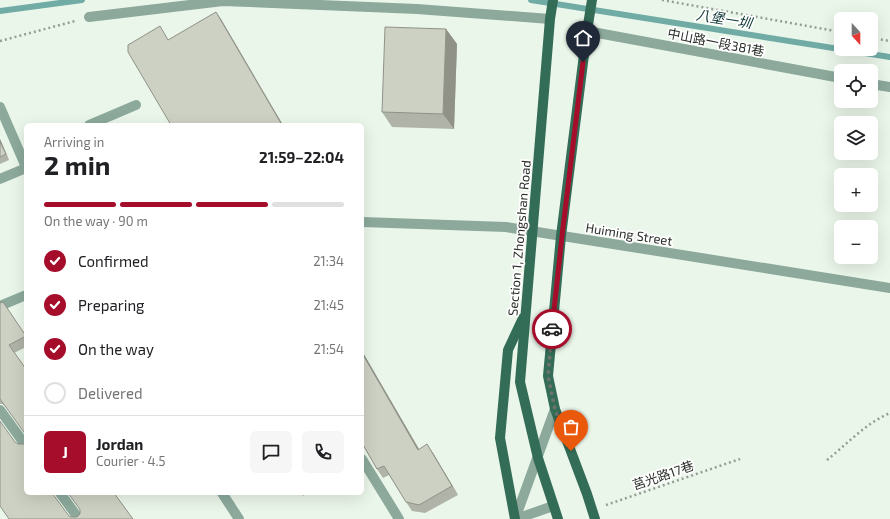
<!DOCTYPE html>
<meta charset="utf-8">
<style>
:root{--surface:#fff;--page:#f6f6f6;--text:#202124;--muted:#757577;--line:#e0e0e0;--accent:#a60d2b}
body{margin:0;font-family:"Exo 2","Noto Sans TC",sans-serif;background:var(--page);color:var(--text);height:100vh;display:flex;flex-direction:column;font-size:15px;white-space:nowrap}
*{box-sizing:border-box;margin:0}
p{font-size:13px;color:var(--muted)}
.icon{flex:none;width:22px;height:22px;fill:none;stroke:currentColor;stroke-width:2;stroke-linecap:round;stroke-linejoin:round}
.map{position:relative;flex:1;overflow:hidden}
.drawer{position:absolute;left:24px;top:123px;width:340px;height:372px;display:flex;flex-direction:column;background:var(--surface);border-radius:6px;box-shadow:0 4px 16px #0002}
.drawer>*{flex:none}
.needle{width:26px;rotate:159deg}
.buttons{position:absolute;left:834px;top:12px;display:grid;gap:8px}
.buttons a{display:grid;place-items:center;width:44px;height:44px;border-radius:6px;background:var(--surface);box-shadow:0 4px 16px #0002;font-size:20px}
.pin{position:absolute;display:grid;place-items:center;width:34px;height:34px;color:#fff;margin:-41px -17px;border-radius:50% 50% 50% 0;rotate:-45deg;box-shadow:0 0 4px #0007}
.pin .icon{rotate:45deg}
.courier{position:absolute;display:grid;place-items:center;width:40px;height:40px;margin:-20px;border:3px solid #a60d2b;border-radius:50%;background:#fff;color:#222;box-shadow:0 1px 5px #0007}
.overview em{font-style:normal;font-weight:700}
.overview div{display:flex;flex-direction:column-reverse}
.overview{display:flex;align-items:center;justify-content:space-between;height:68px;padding:0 20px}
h1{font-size:26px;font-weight:700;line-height:30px}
.bar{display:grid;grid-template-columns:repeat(4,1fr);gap:6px 4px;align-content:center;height:48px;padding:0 20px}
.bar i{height:5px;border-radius:3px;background:var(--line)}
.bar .selected{background:var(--accent)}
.bar p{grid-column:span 4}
.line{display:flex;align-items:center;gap:10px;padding:0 20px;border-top:1px solid var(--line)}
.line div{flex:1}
.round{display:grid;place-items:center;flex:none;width:42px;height:42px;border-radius:6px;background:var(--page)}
ol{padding:0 20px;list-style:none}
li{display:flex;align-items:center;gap:12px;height:44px}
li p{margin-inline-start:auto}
li .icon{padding:4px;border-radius:50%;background:var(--accent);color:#fff;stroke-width:4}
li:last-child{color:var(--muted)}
li i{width:22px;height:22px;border:2px solid var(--line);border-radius:50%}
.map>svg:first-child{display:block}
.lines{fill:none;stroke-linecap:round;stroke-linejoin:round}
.stream{stroke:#70aba6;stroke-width:6}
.path{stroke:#959d94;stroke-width:2.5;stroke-dasharray:2 3;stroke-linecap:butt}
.lane{stroke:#8ca99c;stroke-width:10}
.street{stroke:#8ca99c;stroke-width:10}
.primary{stroke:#336c57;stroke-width:10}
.wall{fill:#b0b4a8}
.shaded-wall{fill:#909288}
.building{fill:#cdd1c3;stroke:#909288}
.done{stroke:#6e746d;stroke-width:4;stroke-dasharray:0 7.2}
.route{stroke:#a60d2b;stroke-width:5}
.labels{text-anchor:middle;stroke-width:3.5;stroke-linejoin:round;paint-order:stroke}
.street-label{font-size:13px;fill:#2a2e29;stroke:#fff}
.water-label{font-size:14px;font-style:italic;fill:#0c3634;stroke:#fff}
</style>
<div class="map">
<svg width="890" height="519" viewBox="0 0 890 519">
<rect width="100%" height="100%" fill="#ebf6ea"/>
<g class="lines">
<g class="stream">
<path d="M 531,0 L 890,57"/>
<path d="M 0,11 L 82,0"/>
</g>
<g class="path">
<path d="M 662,0 L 841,32"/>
<path d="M 871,38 L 890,41"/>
<path d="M 0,41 L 75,21"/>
<path d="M 827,460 C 847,444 866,423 890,413"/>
<path d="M 606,505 L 740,459"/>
</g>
<g class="lane">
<path d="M 89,17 L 223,1 L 417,9 L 550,19"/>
<path d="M 587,31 L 841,78"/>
<path d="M 871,84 L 890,87"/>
<path d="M 0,107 L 26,167"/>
<path d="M 89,125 L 136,105"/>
<path d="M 0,179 L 26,168"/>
</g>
<g class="street">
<path d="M 362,222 L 506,227 L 890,288"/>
<path d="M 0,306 L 26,295"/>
<path d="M 0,410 L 26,446"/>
<path d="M 362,459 L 399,519"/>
<path d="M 60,493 L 79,519"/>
<path d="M 222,493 L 239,519"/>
<path d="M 515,519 L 555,409"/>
<path d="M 516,519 L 553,506"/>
</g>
<g class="primary">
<path d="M 553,0 L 550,19 L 520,382 L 538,458 L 558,519"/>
<path d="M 592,0 L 587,31 L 561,236 L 548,376 L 555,409 L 587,494 L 595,519"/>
<path d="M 515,519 L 500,438 L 508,350 L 523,318"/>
</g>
</g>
<g class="wall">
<path d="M 446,29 L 457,44 L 454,129 L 392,127 L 382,112 Z"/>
<path d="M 0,139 L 9,160 L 0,164 Z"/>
<path d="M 0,303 L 26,336 L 26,347 L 14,353 L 5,406 L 2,404 L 0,404 Z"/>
<path d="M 362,351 L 419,449 L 433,453 L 458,495 L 425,513 L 412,511 L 406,502 L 389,475 L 383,478 L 377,469 L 362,443 Z"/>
<path d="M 301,493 L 307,493 L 303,496 Z"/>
</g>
<g class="shaded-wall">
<path d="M 216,12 L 221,19 L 283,125 L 282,125 Z"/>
<path d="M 446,29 L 457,44 L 454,129 L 443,114 Z"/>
<path d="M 0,139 L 9,160 L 0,142 Z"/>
<path d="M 362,351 L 424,458 L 418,450 L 362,353 Z"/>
<path d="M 427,444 L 433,453 L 458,495 L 452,486 Z"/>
</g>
<g class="building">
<path d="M 216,12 L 282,125 L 171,125 L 128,52 L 128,45 L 160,26 L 168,40 Z"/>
<path d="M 385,27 L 446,29 L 443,114 L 382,112 Z"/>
<path d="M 0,142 L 6,154 L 0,157 Z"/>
<path d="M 3,302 L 26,336 L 9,345 L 26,369 L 26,435 L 0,399 L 0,303 Z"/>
<path d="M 362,353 L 418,450 L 427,444 L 452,486 L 419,505 L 406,502 L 384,466 L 377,469 L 362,443 Z"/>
<path d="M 0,421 L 15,442 L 18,444 L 24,444 L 26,442 L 26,493 L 52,493 L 69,516 L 71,517 L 77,517 L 80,514 L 80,510 L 79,508 L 68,493 L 114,493 L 133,519 L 9,519 L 0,506 Z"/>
</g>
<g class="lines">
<path class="done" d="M 552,329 L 548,376 L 555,409 L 571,451"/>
<path class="route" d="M 552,329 L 562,236 L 583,62"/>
</g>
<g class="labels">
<g class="street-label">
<text transform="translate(716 42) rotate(11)" y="5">中山路一段381巷</text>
<text transform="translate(629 234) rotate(9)" y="5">Huiming Street</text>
<text transform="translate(519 238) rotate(-85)" y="5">Section 1, Zhongshan Road</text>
<text transform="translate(663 475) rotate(-19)" y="5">莒光路17巷</text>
</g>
<g class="water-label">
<text transform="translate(724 19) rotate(9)" y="5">八堡一圳</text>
</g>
</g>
</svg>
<div class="buttons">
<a><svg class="needle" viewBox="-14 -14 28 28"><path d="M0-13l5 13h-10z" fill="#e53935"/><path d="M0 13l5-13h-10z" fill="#757577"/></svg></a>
<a><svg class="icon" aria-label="locate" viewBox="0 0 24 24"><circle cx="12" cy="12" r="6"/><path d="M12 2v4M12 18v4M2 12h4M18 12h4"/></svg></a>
<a><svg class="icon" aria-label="layers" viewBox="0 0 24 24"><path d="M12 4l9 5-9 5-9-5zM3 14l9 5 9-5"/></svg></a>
<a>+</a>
<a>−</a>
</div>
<div class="pin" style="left:571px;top:451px;background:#ea580c"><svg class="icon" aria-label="bag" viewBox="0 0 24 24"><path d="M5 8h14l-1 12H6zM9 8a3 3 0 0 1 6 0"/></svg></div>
<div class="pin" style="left:583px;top:62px;background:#1f2937"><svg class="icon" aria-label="home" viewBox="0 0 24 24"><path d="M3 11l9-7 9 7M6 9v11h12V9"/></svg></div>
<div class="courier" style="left:552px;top:329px"><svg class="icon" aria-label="car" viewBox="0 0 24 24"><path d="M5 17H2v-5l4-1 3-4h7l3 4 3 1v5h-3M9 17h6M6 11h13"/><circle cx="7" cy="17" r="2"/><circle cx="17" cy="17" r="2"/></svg></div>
<section class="drawer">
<div class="overview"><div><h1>2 min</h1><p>Arriving in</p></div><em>21:59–22:04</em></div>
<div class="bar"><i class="selected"></i><i class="selected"></i><i class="selected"></i><i></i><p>On the way · 90 m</p></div>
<ol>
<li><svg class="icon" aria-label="check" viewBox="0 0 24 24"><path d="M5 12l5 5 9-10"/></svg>Confirmed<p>21:34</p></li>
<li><svg class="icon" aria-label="check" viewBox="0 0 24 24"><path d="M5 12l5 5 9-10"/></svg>Preparing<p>21:45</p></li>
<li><svg class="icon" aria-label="check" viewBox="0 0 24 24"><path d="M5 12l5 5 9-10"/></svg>On the way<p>21:54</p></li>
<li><i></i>Delivered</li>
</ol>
<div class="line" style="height:72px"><b class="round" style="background:var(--accent);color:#fff">J</b><div><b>Jordan</b><p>Courier · 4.5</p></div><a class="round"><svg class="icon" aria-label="chat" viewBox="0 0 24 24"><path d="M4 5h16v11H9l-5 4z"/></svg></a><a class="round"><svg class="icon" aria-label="phone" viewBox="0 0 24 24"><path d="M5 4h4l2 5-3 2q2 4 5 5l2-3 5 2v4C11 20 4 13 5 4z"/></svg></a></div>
</section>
</div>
